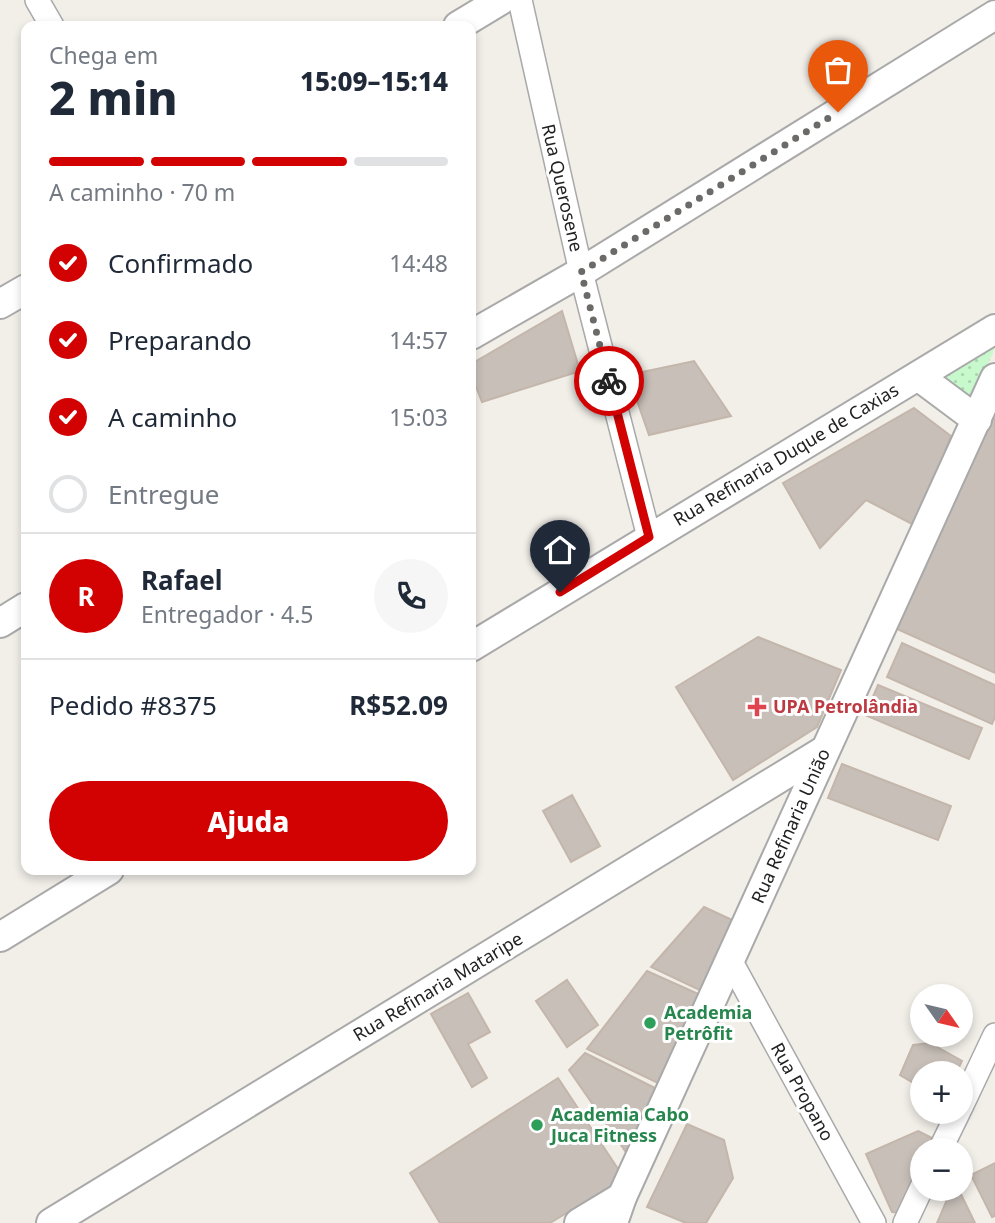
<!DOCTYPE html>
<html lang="pt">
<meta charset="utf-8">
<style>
:root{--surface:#fff;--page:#f6f6f7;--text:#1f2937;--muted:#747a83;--line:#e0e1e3;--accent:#d20202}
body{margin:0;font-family:"Noto Sans",sans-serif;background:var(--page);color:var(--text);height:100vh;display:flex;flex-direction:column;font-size:26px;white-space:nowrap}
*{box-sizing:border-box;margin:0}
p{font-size:23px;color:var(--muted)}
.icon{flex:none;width:38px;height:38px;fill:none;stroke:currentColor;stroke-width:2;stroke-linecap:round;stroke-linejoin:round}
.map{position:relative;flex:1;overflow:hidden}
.panel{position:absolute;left:21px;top:21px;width:455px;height:854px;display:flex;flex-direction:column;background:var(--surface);border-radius:14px;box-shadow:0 4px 10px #0003}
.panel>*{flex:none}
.needle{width:46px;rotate:124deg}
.controls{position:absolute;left:910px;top:984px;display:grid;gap:14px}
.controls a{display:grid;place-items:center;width:63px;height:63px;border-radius:50%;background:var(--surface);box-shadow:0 4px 10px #0003;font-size:35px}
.pin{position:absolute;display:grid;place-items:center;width:60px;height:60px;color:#fff;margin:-72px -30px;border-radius:50% 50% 50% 0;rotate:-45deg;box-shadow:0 0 7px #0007}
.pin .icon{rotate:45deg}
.courier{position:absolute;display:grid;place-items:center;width:70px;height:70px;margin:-35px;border:5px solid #d20202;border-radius:50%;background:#fff;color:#222;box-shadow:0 2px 9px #0007}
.summary em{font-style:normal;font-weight:800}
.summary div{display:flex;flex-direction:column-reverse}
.summary{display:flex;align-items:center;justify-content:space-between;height:119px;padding:0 28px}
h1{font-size:46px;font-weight:800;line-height:52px}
.bar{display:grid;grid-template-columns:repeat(4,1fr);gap:10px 7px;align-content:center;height:84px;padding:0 28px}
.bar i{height:9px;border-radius:5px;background:var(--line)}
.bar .on{background:var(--accent)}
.bar p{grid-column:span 4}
.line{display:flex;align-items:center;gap:18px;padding:0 28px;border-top:2px solid var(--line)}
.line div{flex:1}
.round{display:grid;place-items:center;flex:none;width:74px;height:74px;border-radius:37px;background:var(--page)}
ol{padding:0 28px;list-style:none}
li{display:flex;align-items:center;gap:21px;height:77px}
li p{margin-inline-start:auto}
li .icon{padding:7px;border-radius:50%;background:var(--accent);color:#fff;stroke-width:4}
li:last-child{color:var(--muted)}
li i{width:38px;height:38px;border:4px solid var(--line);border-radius:50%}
.cta{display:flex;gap:14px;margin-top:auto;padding:14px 28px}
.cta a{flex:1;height:80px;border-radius:42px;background:var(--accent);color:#fff;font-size:28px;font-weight:800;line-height:80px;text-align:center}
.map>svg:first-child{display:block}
.park{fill:url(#park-dots)}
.building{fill:#c7bfb8;stroke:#c4b6ab;stroke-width:2}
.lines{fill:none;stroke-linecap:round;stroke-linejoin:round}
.minor-casing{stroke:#a9a9a9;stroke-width:26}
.tertiary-casing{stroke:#a9a9a9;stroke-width:32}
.minor{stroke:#fff;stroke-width:23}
.tertiary{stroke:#fff;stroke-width:28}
.done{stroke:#6b6a68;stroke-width:7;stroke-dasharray:0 12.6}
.route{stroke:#d20202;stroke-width:9}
.health-dot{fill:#e0444e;stroke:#fff;stroke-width:2.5}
.leisure-dot{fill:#2e9e5b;stroke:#fff;stroke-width:2.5}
.labels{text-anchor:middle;stroke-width:6;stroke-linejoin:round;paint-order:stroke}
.street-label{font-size:18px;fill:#222;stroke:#fff}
.health-label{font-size:18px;font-weight:bold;fill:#be3a42;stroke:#fff;text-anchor:start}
.leisure-label{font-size:18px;font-weight:bold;fill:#27864d;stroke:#fff;text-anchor:start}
</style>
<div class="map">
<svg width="995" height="1223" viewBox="0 0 995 1223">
<defs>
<pattern id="park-dots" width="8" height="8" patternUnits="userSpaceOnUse" patternTransform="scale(1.75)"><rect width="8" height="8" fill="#c8f9cc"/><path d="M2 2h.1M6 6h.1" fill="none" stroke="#acd5af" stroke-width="1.8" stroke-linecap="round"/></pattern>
</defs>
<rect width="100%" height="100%" fill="#f2efe9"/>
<path class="park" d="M 995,348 L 972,400 L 939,373 Z"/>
<g class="building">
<path d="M 562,311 L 580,371 L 482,402 L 471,374 L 471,364 Z"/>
<path d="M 694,361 L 731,416 L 649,435 L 628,375 Z"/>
<path d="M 914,408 L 951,436 L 916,526 L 866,500 L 820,548 L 783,483 Z"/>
<path d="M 991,417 L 995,419 L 995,673 L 897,629 Z"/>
<path d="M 758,637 L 841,670 L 817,727 L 733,780 L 676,687 Z"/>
<path d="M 902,643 L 995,685 L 995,717 L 992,724 L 887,677 Z"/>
<path d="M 878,685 L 982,728 L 969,759 L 865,715 Z"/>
<path d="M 842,764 L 951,806 L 938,840 L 828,798 Z"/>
<path d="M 572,795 L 600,846 L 571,862 L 543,811 Z"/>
<path d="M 704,907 L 741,924 L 710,995 L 651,967 Z"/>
<path d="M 647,971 L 705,997 L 662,1085 L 587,1049 Z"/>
<path d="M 567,980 L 598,1025 L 567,1047 L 536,1001 Z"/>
<path d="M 468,993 L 490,1032 L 468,1044 L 487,1078 L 472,1087 L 431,1014 Z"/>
<path d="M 930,1043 L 962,1061 L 956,1073 L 922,1073 L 922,1088 L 900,1075 L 913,1045 Z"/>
<path d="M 585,1053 L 661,1091 L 630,1158 L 569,1070 Z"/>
<path d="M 558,1078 L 624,1178 L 550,1223 L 440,1223 L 410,1173 Z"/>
<path d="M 687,1124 L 724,1140 L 733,1178 L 706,1223 L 686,1223 L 647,1207 Z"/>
<path d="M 918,1131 L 940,1142 L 936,1150 L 922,1150 L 922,1178 L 905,1213 L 892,1212 L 866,1154 Z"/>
<path d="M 995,1163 L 995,1216 L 992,1217 L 971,1175 Z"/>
<path d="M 952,1188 L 958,1188 L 975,1223 L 937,1223 Z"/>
</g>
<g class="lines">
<g class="minor-casing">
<g id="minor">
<path d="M 37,0 L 52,26"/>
<path d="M 520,0 L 581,272 L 649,537"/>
<path d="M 730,960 L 874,1223"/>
<path d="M 961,1107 L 995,1035"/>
<path d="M 940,1150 L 959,1111"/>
<path d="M 905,1223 L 922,1187"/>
</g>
</g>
<g class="tertiary-casing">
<g id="tertiary">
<path d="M 458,26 L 501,0"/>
<path d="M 0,304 L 26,289"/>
<path d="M 471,335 L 581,272 L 995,15"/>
<path d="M 918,376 L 977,420"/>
<path d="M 0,623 L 26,607"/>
<path d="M 471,647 L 995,329"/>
<path d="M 0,937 L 109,870"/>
<path d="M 51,1223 L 825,750"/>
<path d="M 579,1223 L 622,1197"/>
<path d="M 613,1223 L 622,1197 L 995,378"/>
</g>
</g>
<use href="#minor" class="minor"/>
<use href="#tertiary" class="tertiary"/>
</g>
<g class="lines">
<path class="done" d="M 609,381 L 581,272 L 838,112"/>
<path class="route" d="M 560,592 L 649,537 L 609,381"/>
</g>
<path class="health-dot" d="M753.5 696.5h7v7h7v7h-7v7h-7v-7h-7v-7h7z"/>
<g class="leisure-dot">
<circle cx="650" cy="1023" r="7"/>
<circle cx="537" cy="1125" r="7"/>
</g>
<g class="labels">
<g class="street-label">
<text transform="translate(562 188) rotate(77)" y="6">Rua Querosene</text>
<text transform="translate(786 455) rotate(-31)" y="6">Rua Refinaria Duque de Caxias</text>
<text transform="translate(791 826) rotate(-66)" y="6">Rua Refinaria União</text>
<text transform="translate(438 987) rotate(-31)" y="6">Rua Refinaria Mataripe</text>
<text transform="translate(802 1092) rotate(61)" y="6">Rua Propano</text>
</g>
<g class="health-label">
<text x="773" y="713">UPA Petrolândia</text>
</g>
<g class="leisure-label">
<text x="664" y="1019">Academia<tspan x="664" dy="21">Petrôfit</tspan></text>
<text x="551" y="1121">Academia Cabo<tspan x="551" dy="21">Juca Fitness</tspan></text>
</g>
</g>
</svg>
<div class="controls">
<a><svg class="needle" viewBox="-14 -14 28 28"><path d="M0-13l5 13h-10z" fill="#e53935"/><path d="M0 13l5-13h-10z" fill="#747a83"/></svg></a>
<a>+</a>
<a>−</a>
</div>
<div class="pin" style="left:838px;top:112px;background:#ea580c"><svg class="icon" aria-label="bag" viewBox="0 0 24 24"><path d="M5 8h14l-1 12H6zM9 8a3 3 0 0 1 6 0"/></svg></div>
<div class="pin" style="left:560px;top:592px;background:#1f2937"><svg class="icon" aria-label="home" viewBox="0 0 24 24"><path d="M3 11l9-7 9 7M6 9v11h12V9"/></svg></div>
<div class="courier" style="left:609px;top:381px"><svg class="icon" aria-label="bike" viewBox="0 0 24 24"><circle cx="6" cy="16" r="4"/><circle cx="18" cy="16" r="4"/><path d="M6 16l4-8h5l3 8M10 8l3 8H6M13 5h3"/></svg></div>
<section class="panel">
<div class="summary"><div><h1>2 min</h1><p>Chega em</p></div><em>15:09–15:14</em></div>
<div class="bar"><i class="on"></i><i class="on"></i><i class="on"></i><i></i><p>A caminho · 70 m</p></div>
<ol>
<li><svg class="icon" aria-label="check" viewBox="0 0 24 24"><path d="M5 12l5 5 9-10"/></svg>Confirmado<p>14:48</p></li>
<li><svg class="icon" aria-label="check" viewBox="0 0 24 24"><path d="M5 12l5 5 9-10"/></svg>Preparando<p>14:57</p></li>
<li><svg class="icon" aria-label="check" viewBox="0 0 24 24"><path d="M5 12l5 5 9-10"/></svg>A caminho<p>15:03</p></li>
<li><i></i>Entregue</li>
</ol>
<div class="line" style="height:126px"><b class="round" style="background:var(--accent);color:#fff">R</b><div><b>Rafael</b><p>Entregador · 4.5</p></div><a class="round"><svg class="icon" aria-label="phone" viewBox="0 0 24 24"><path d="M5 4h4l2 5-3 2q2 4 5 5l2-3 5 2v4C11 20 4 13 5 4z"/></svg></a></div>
<div class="line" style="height:91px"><div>Pedido #8375</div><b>R$52.09</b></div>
<div class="cta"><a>Ajuda</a></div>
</section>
</div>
